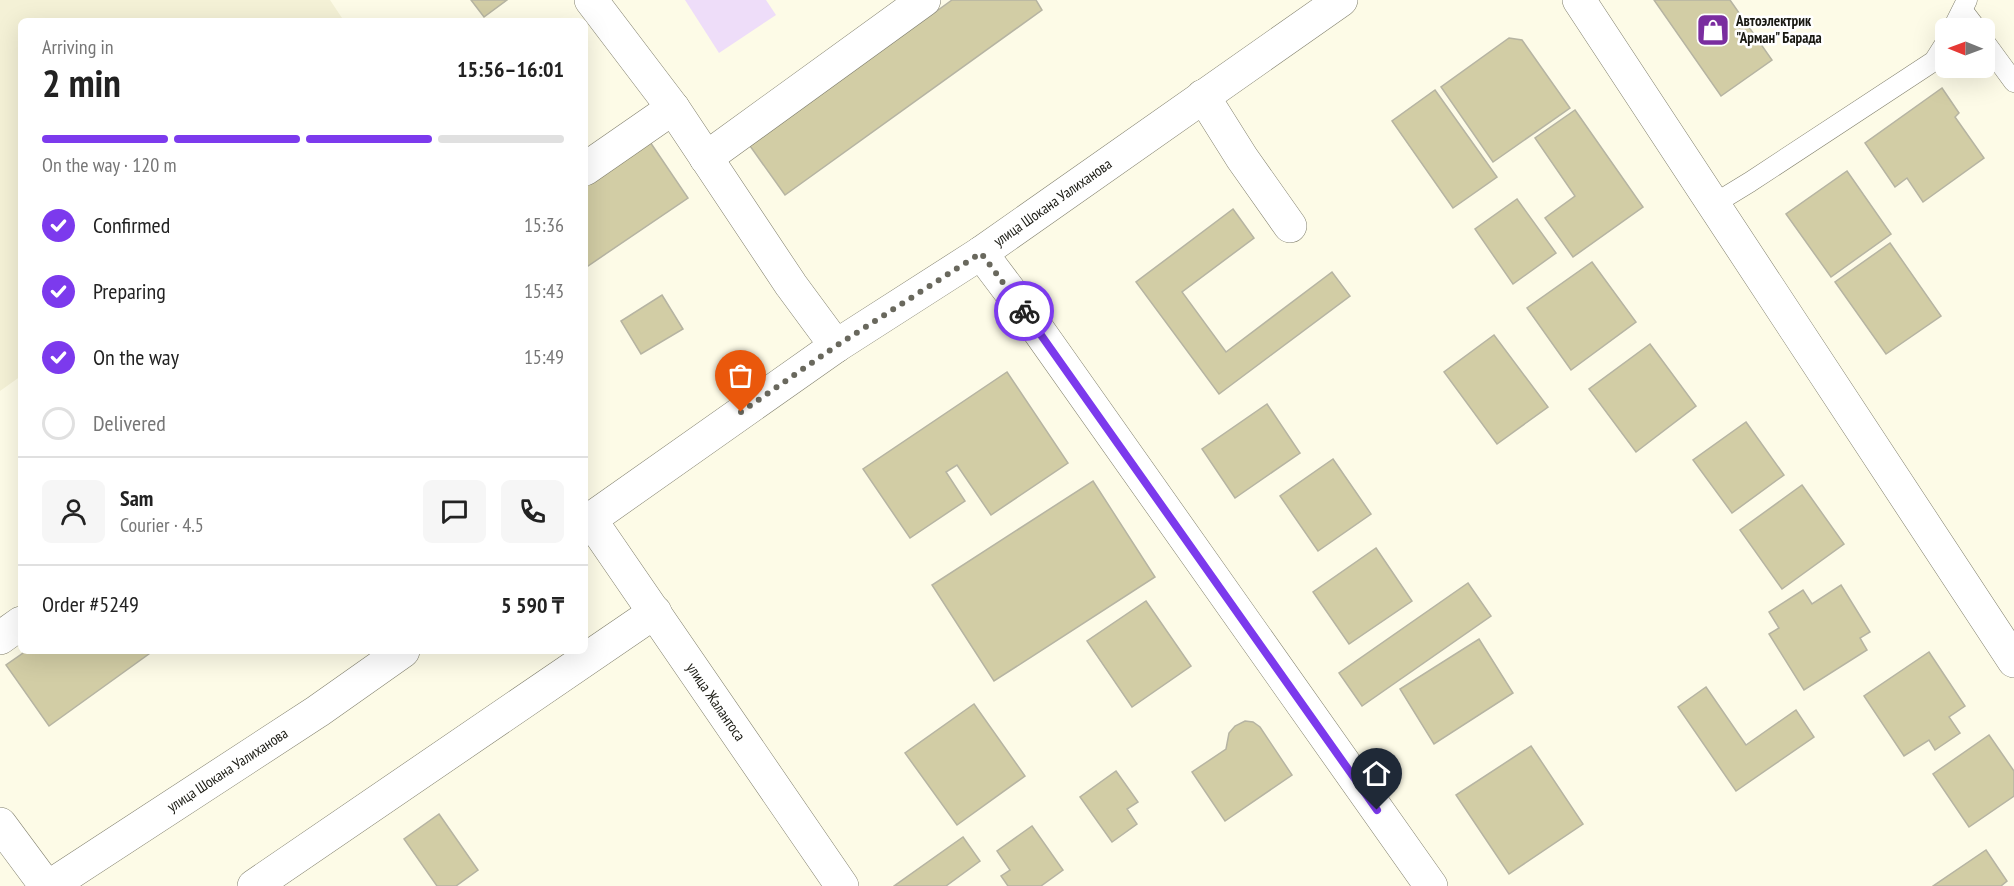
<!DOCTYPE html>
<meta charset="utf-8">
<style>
:root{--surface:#fff;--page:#f6f6f6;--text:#222;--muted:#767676;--line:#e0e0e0;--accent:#7c3aed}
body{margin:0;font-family:"PT Sans Narrow",sans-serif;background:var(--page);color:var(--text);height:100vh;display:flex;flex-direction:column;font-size:22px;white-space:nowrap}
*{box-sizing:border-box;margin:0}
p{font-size:20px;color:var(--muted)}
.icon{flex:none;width:33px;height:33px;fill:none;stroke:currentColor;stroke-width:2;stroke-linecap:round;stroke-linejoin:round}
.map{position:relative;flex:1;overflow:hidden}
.sheet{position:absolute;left:18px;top:18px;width:570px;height:636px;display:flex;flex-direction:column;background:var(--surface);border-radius:9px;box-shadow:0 6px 24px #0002}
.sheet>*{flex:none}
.needle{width:39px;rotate:271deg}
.controls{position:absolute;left:1935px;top:18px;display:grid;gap:12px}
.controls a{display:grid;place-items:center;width:60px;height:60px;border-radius:9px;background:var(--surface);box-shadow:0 6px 24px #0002;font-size:30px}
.pin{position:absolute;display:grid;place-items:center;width:51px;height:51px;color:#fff;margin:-62px -26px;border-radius:50% 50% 50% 0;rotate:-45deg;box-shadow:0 0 6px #0007}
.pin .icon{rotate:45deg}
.courier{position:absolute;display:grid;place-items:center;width:60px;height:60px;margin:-30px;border:4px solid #7c3aed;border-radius:50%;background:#fff;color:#222;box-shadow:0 2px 8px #0007}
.summary em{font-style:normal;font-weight:700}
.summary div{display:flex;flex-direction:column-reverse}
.summary{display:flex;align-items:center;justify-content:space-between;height:102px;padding:0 24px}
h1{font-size:39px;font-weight:700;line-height:45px}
.bar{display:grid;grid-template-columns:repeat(4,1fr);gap:9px 6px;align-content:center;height:72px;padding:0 24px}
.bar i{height:8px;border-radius:4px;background:var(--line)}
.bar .on{background:var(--accent)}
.bar p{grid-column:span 4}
.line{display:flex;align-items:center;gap:15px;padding:0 24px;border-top:2px solid var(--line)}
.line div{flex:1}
.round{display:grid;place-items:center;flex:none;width:63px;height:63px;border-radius:9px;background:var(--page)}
ol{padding:0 24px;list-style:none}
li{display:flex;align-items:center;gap:18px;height:66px}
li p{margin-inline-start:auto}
li .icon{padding:6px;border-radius:50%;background:var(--accent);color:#fff;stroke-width:4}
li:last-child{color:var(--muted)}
li i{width:33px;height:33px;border:3px solid var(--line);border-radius:50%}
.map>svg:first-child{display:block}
.built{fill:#f4f1d6}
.green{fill:#eeddf9}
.building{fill:#d2cda5;stroke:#b6b4a2;stroke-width:1.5}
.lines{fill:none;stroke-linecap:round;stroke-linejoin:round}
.lane-casing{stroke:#82806e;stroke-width:21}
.street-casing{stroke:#82806e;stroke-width:34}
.lane{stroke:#fff;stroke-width:20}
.street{stroke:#fff;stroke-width:33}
.done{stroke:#69685d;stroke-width:6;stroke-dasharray:0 10.8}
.route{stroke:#7c3aed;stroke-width:8}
.labels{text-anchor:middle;stroke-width:5;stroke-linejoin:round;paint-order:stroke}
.poi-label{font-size:15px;font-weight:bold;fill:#191912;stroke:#fff;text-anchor:start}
.street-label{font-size:15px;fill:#191912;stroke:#fff}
</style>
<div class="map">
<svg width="2014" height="886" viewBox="0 0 2014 886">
<rect width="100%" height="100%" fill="#fdfbe7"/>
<path class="built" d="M 0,0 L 330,0 L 344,21 L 21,21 L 21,376 L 0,391 Z"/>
<path class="green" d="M 685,0 L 766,0 L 776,15 L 719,53 Z"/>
<g class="building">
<path d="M 471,0 L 507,0 L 484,17 Z"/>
<path d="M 952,0 L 1036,0 L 1042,10 L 785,195 L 750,146 Z"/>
<path d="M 1654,0 L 1730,0 L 1772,60 L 1721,96 Z"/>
<path d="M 1509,38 L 1522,40 L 1570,108 L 1493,162 L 1441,87 Z"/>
<path d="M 1942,88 L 1959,113 L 1955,117 L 1984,158 L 1923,202 L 1907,178 L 1895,187 L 1865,143 Z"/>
<path d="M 1435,90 L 1497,177 L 1453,208 L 1392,121 Z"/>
<path d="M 1575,110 L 1643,207 L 1573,257 L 1545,218 L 1575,196 L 1535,138 Z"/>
<path d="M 648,139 L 688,198 L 585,268 L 585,182 Z"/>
<path d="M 1847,171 L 1891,234 L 1831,277 L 1786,214 Z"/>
<path d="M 1517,199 L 1556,253 L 1513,284 L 1475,229 Z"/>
<path d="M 1233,209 L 1254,238 L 1182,292 L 1226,352 L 1332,272 L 1350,296 L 1219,394 L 1136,282 Z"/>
<path d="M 1890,243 L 1941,316 L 1886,354 L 1835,282 Z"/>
<path d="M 1592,262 L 1636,322 L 1571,370 L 1527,308 Z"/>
<path d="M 662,295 L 683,329 L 641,354 L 621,321 Z"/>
<path d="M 1494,335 L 1548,407 L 1497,444 L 1444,372 Z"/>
<path d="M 1650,344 L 1696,406 L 1636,452 L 1589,389 Z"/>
<path d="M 1007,372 L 1068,463 L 991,515 L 957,465 L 946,472 L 965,501 L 910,538 L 863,469 Z"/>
<path d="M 1267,404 L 1300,453 L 1235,498 L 1202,449 Z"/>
<path d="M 1746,422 L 1784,475 L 1732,513 L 1693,460 Z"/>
<path d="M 1333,459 L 1371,514 L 1318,551 L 1280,496 Z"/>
<path d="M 1093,481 L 1155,577 L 994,681 L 932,585 Z"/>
<path d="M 1802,485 L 1844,544 L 1782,589 L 1740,530 Z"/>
<path d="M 1376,548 L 1412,601 L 1349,644 L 1313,592 Z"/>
<path d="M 1468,583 L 1491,616 L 1362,706 L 1339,673 Z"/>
<path d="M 1841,585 L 1870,632 L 1860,638 L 1867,650 L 1804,690 L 1769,634 L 1779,628 L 1769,612 L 1803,590 L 1812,604 Z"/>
<path d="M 1146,601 L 1191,666 L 1132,707 L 1087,641 Z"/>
<path d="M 1479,639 L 1513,693 L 1434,744 L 1400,689 Z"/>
<path d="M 26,651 L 153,651 L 49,726 L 6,665 Z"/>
<path d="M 1929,652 L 1965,706 L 1949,717 L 1960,733 L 1935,750 L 1929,740 L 1904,756 L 1864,696 Z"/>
<path d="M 1706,687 L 1746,745 L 1796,710 L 1814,737 L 1736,791 L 1678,707 Z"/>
<path d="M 974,704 L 1025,776 L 957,825 L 905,753 Z"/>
<path d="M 1245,721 L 1253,722 L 1260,727 L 1292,775 L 1225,821 L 1192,772 L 1226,749 L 1229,733 L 1235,726 Z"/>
<path d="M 1989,735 L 2014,771 L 2014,796 L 1969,827 L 1933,774 Z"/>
<path d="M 1531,746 L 1583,824 L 1509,874 L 1456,795 Z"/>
<path d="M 1116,771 L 1138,802 L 1127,809 L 1137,824 L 1112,842 L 1080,797 Z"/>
<path d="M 439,814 L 478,870 L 456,886 L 437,886 L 404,839 Z"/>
<path d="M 1032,826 L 1063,870 L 1041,886 L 1008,886 L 1001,876 L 1010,870 L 997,851 Z"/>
<path d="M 963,837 L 980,861 L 946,886 L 894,886 Z"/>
<path d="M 1986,850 L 2007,881 L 2001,886 L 1933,886 Z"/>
</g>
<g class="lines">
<g class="lane-casing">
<g id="lane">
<path d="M 1963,11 L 1976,28"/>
<path d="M 1953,28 L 1967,0"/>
<path d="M 1984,41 L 2014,82"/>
<path d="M 1714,204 L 1750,182 L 1934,61 L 1946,42"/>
</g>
</g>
<g class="street-casing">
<g id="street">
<path d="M 591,0 L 673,108 L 791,285 L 836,346"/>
<path d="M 1579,0 L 2014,661"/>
<path d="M 1203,96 L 1242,158 L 1290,226"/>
<path d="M 706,158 L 924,0"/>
<path d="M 585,169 L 673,108"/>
<path d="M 981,253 L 1027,314 L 1431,886"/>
<path id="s1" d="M 590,519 L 842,886"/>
<path id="s2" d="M 585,523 L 836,346 L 981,253 L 1341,0"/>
<path d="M 0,638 L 21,623"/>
<path d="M 0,824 L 46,886"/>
<path id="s3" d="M 50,886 L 318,711 L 403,651"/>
<path d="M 254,886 L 655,612"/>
</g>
</g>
<use href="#lane" class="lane"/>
<use href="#street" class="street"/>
</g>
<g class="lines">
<path class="done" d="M 741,412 L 836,346 L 981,253 L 1024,311"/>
<path class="route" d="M 1024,311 L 1377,810"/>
</g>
<defs>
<g id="shop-square" transform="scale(1.725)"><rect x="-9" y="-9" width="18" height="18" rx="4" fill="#7a2d9f" stroke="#fff"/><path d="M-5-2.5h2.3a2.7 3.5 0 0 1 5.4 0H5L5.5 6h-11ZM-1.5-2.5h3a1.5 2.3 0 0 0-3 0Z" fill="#fff"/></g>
</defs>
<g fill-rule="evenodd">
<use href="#shop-square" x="1713" y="30"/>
</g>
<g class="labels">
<g class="poi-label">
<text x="1736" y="26">Автоэлектрик<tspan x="1736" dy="17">"Арман" Барада</tspan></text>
</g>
<g class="street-label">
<text dy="5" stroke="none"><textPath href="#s2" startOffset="567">улица Шокана Уалиханова</textPath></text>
<text dy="5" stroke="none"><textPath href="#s1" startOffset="222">улица Жалантоса</textPath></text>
<text dy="5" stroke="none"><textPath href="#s3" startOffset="212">улица Шокана Уалиханова</textPath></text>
</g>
</g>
</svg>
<div class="controls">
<a><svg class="needle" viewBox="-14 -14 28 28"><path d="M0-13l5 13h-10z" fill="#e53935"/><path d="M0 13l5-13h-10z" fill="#767676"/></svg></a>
</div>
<div class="pin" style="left:741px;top:412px;background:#ea580c"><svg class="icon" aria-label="bag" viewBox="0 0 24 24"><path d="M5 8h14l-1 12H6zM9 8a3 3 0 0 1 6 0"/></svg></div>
<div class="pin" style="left:1377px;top:810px;background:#1f2937"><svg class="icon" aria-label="home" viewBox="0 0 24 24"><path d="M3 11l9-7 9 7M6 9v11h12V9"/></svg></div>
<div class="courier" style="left:1024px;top:311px"><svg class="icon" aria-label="bike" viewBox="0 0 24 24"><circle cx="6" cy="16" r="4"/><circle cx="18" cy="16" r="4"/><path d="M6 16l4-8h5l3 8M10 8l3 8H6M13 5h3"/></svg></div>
<section class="sheet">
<div class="summary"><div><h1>2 min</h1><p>Arriving in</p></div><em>15:56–16:01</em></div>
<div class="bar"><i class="on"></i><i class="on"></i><i class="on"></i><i></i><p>On the way · 120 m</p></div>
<ol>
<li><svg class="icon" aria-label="check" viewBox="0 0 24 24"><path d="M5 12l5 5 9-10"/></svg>Confirmed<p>15:36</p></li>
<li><svg class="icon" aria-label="check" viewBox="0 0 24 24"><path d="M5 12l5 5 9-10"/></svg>Preparing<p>15:43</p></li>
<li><svg class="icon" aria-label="check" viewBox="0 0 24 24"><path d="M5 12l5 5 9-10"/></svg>On the way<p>15:49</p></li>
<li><i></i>Delivered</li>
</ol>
<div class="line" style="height:108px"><a class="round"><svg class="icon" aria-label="person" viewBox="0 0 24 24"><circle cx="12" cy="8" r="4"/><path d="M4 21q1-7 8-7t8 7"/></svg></a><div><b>Sam</b><p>Courier · 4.5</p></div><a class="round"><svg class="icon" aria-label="chat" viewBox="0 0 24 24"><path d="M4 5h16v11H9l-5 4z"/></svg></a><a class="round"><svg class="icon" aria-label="phone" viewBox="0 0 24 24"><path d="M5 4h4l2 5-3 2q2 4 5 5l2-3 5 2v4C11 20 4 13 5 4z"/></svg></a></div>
<div class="line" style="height:78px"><div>Order #5249</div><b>5 590 ₸</b></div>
</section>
</div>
